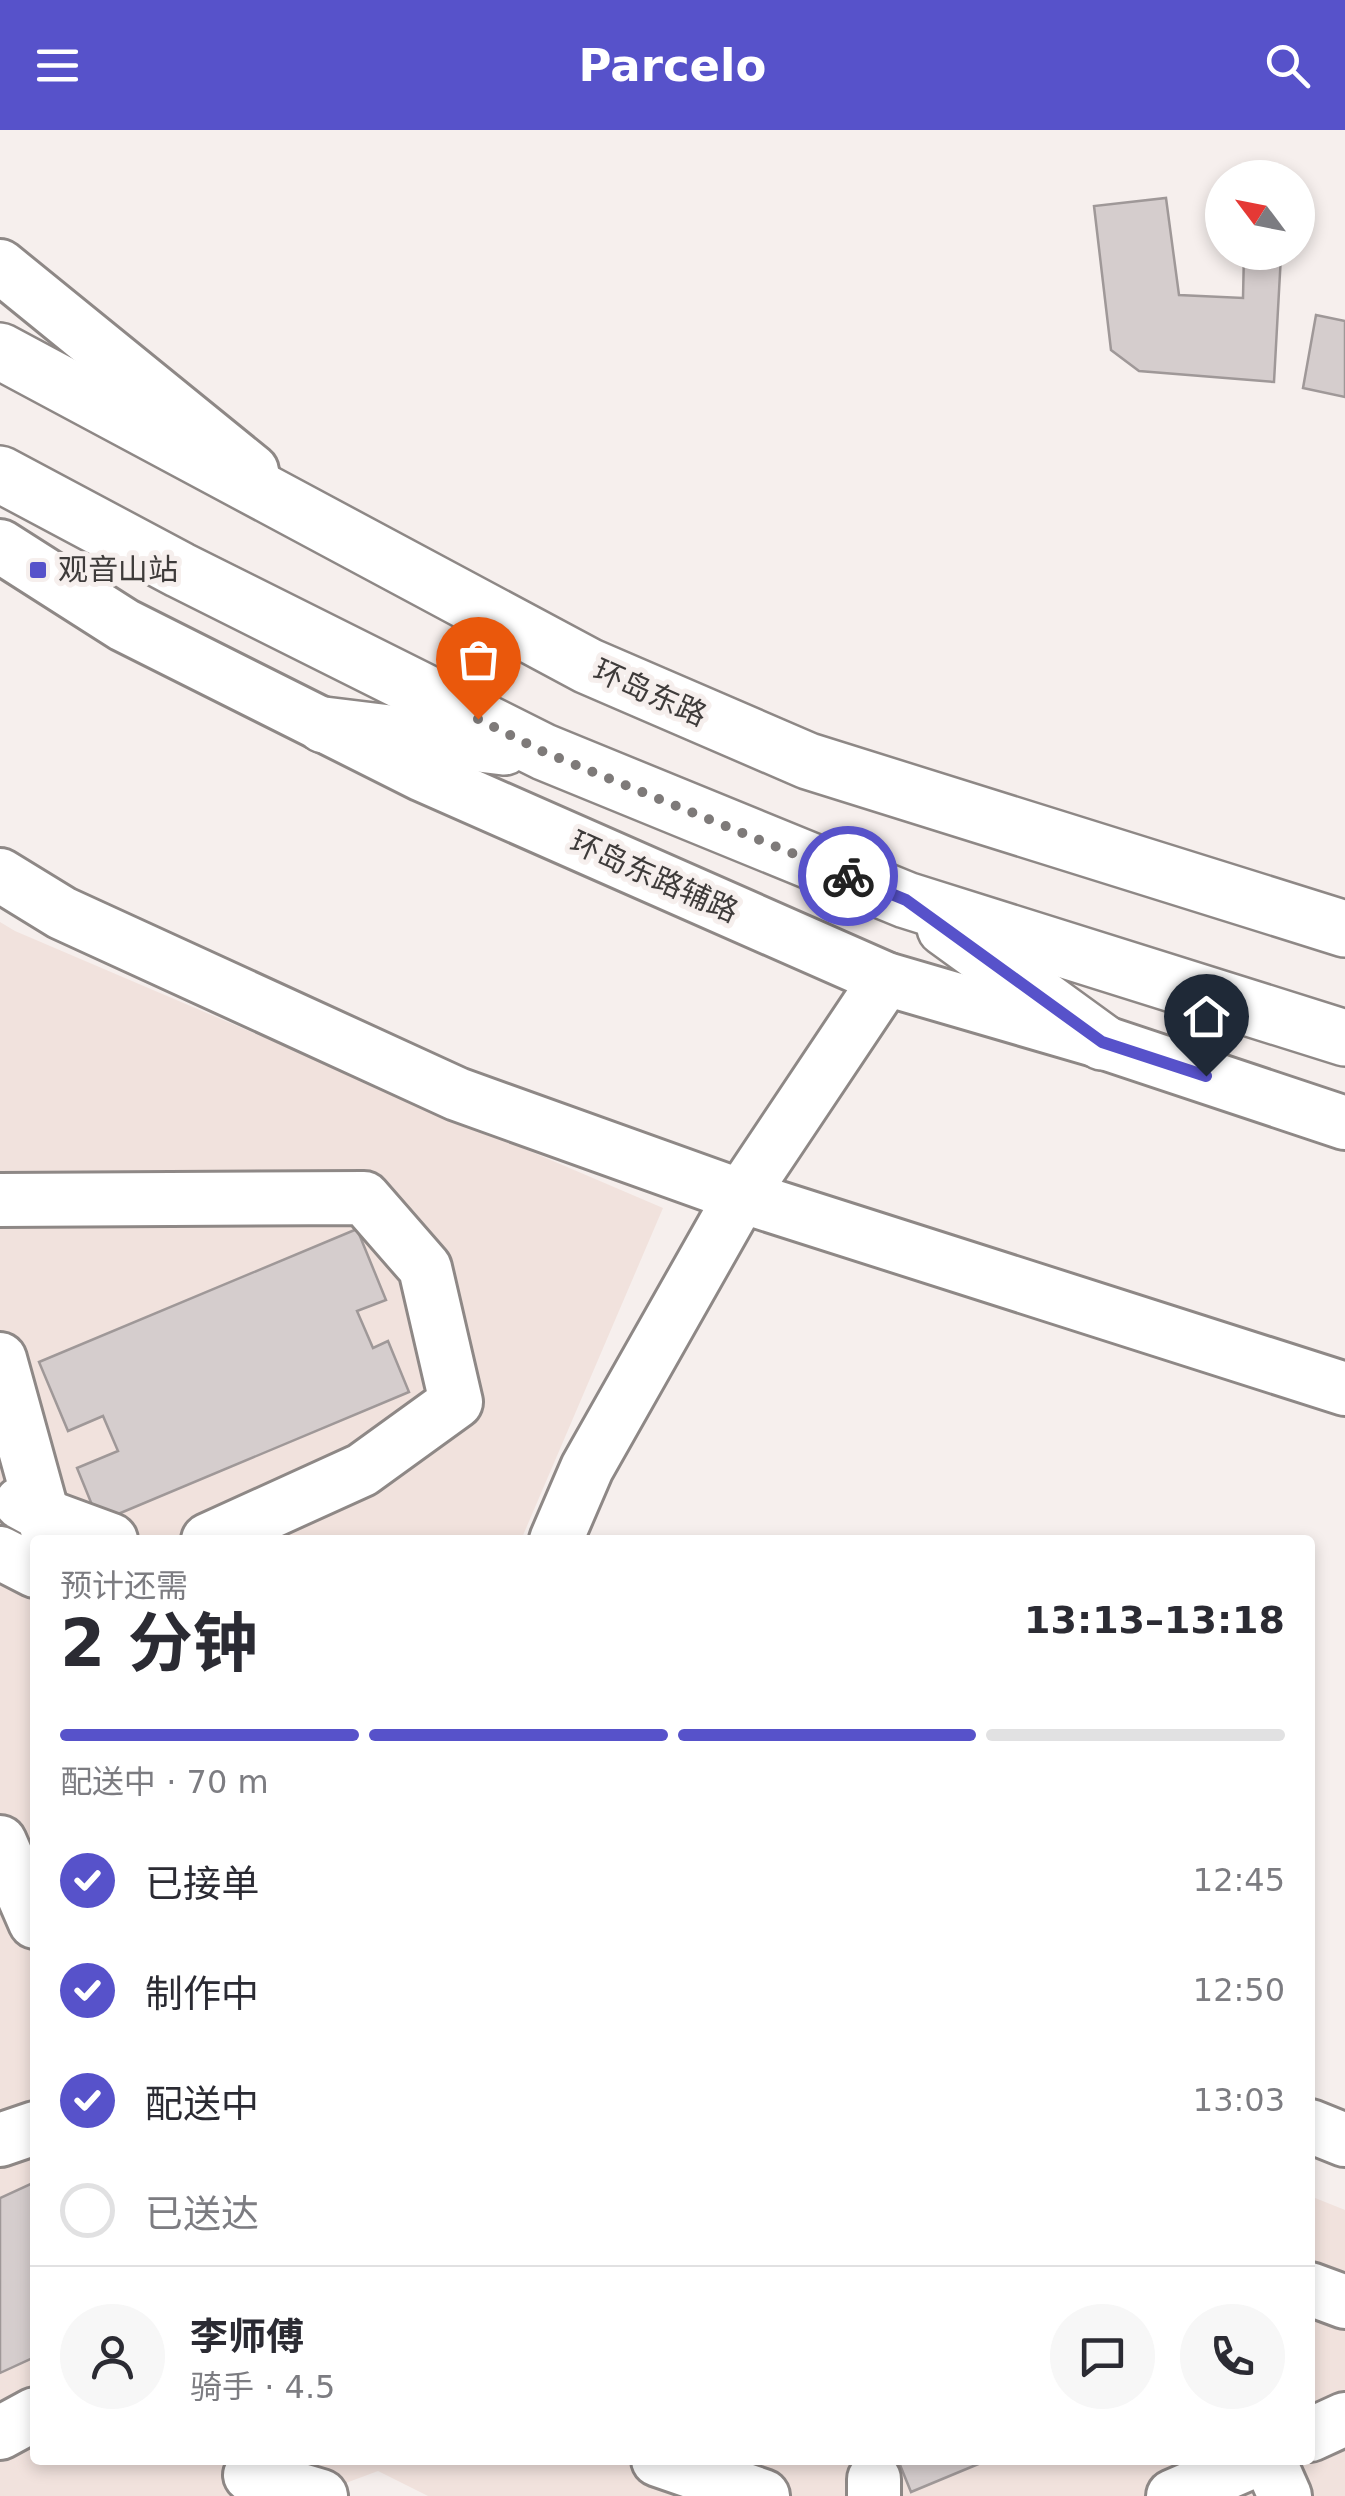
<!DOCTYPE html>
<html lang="zh">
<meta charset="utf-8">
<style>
:root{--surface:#fff;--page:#f7f7f7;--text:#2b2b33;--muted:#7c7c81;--line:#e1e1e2;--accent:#5752ca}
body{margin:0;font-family:"DejaVu Sans","Noto Sans SC",sans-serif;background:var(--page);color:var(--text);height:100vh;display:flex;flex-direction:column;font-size:38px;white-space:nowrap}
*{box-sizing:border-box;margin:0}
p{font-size:32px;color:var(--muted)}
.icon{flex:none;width:55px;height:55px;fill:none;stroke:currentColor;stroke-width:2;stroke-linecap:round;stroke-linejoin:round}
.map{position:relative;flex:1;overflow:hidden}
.panel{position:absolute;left:30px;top:1405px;width:1285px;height:930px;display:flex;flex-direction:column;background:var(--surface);border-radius:10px;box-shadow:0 5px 15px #0003}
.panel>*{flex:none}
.needle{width:65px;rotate:302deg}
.tools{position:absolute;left:1205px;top:30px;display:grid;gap:20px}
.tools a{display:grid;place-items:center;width:110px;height:110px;border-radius:50%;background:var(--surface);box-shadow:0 5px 15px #0003;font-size:50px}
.pin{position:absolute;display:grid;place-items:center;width:85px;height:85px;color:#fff;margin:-102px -42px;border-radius:50% 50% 50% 0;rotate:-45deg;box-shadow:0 0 10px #0007}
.pin .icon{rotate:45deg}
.courier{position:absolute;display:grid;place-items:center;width:100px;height:100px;margin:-50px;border:8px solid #5752ca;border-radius:50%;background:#fff;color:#222;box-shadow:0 2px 12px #0007}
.head em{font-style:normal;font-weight:700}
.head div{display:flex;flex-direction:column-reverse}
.head{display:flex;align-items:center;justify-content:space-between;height:170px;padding:0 30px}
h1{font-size:65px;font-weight:700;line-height:75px}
.bar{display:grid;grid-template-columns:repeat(4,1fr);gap:15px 10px;align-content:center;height:120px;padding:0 30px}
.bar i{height:12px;border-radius:8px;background:var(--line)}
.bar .on{background:var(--accent)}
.bar p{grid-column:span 4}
.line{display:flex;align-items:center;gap:25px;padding:0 30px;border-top:2px solid var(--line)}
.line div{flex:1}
.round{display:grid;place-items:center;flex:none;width:105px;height:105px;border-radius:52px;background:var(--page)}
ol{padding:0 30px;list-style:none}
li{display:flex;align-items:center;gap:30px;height:110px}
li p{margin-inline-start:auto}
li .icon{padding:10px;border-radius:50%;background:var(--accent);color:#fff;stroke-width:4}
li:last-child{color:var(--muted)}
li i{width:55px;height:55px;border:5px solid var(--line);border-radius:50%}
header{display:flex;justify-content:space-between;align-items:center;height:130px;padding:0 30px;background:var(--accent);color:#fff;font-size:45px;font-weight:700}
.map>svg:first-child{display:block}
.built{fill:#f1e2dd}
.building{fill:#d5cdcd;stroke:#9f9898;stroke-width:2.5}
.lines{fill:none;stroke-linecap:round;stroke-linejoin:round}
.minor-casing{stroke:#8e8886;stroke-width:58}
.major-casing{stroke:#8e8886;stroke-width:60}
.minor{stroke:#fff;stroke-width:52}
.major{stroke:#fff;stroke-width:55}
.done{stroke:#7e7a79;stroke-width:10;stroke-dasharray:0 18}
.route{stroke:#5752ca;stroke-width:12}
.poi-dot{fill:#5752ca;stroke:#f6efed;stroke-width:4}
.labels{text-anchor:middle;stroke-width:10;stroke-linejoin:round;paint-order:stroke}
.poi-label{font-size:30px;fill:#3e3b3a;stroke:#f6efed;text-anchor:start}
.street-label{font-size:30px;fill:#3e3b3a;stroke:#f6efed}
</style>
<header><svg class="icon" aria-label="menu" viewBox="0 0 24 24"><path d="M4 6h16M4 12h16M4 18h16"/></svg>Parcelo<svg class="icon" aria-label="search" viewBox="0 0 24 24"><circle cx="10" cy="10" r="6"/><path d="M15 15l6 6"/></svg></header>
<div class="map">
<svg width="1345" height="2366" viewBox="0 0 1345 2366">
<rect width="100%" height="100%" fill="#f6efed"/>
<path class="built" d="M 0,792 L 15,801 L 663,1078 L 521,1410 L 35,1410 L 35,2330 L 1310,2330 L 1310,2066 L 1345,2080 L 1345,2366 L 428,2366 L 378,2341 L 311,2366 L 0,2366 Z"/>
<g class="building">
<path d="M 1166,68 L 1179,165 L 1243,168 L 1244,122 L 1281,125 L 1274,252 L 1139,241 L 1111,220 L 1094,76 Z"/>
<path d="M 1316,185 L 1345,191 L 1345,267 L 1303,258 Z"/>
<path d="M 357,1099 L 386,1170 L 357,1181 L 373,1218 L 388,1211 L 409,1262 L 99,1392 L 77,1338 L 118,1321 L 103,1286 L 68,1301 L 39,1232 Z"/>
<path d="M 35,2052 L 35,2227 L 0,2243 L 0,2068 Z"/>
<path d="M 898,2330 L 988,2330 L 911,2362 Z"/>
</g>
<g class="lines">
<g class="minor-casing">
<g id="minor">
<path d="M 0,136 L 252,341"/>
<path d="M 0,416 L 124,495 L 423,645 L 886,849 L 1102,912 L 1345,993"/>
<path d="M 0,745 L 62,783 L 457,964 L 741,1066 L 1345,1259"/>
<path d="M 0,1070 L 364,1068 L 425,1138 L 456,1272 L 362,1340 L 208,1410"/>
<path d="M 0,1229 L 50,1410"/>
<path d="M 21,1373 L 43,1385 L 111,1410"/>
<path d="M 556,1410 L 587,1338 L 741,1066 L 886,849"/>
<path d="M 0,1423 L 35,1441"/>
<path d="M 0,1712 L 35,1792"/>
<path d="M 1310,1996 L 1345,2010"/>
<path d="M 0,2010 L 35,1998"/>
<path d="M 1310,2159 L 1345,2172"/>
<path d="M 0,2303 L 35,2284"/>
<path d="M 1310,2305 L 1345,2289"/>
<path d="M 658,2330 L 763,2366"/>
<path d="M 1269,2330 L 1285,2366"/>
<path d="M 250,2345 L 321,2366"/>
<path d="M 874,2349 L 874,2366"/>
<path d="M 1173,2366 L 1256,2330"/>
</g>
</g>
<g class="major-casing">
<g id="major">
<path d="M 0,221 L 588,536 L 808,631 L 1345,799"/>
<path d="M 0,344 L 180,440 L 544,622 L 906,770 L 1345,908"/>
<path d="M 324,595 L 504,617"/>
<path d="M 945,798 L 1102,912"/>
</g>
</g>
<use href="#minor" class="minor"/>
<use href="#major" class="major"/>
</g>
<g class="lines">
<path class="done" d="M 478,589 L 544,622 L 848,746"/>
<path class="route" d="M 848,746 L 906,770 L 1102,912 L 1206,946"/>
</g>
<rect class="poi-dot" x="28" y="430" width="20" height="20" rx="5"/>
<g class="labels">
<g class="poi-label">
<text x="58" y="450">观音山站</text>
</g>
<g class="street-label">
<text transform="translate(650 563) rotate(24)" y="10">环岛东路</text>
<text transform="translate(654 747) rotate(24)" y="10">环岛东路辅路</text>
</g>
</g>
</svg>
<div class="tools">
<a><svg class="needle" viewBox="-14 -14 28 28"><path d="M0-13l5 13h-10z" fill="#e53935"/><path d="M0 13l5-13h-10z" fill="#7c7c81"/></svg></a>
</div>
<div class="pin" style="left:478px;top:589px;background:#ea580c"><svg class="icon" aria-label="bag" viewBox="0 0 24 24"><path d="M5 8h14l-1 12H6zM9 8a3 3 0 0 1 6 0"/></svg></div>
<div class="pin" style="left:1206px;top:946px;background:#1f2937"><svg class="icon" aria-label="home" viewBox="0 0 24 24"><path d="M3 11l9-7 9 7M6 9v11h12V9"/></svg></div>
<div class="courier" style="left:848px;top:746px"><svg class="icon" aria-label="bike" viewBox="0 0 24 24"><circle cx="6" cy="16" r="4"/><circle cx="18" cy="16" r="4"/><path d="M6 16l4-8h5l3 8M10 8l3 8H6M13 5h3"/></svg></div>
<section class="panel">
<div class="head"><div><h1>2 分钟</h1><p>预计还需</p></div><em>13:13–13:18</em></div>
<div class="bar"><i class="on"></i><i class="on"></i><i class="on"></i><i></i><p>配送中 · 70 m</p></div>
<ol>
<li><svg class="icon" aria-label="check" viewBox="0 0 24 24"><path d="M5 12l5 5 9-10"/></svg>已接单<p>12:45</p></li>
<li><svg class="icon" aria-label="check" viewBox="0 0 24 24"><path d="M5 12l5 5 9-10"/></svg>制作中<p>12:50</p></li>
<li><svg class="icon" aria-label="check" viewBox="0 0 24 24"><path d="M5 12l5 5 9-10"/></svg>配送中<p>13:03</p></li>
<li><i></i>已送达</li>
</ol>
<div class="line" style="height:180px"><a class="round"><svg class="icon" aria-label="person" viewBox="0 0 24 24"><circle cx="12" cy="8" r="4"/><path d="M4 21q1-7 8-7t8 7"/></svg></a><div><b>李师傅</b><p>骑手 · 4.5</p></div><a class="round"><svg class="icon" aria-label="chat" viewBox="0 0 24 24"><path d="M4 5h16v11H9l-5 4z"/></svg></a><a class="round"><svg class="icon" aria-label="phone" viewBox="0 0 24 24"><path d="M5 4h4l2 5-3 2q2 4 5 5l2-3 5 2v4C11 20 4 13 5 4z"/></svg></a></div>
</section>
</div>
